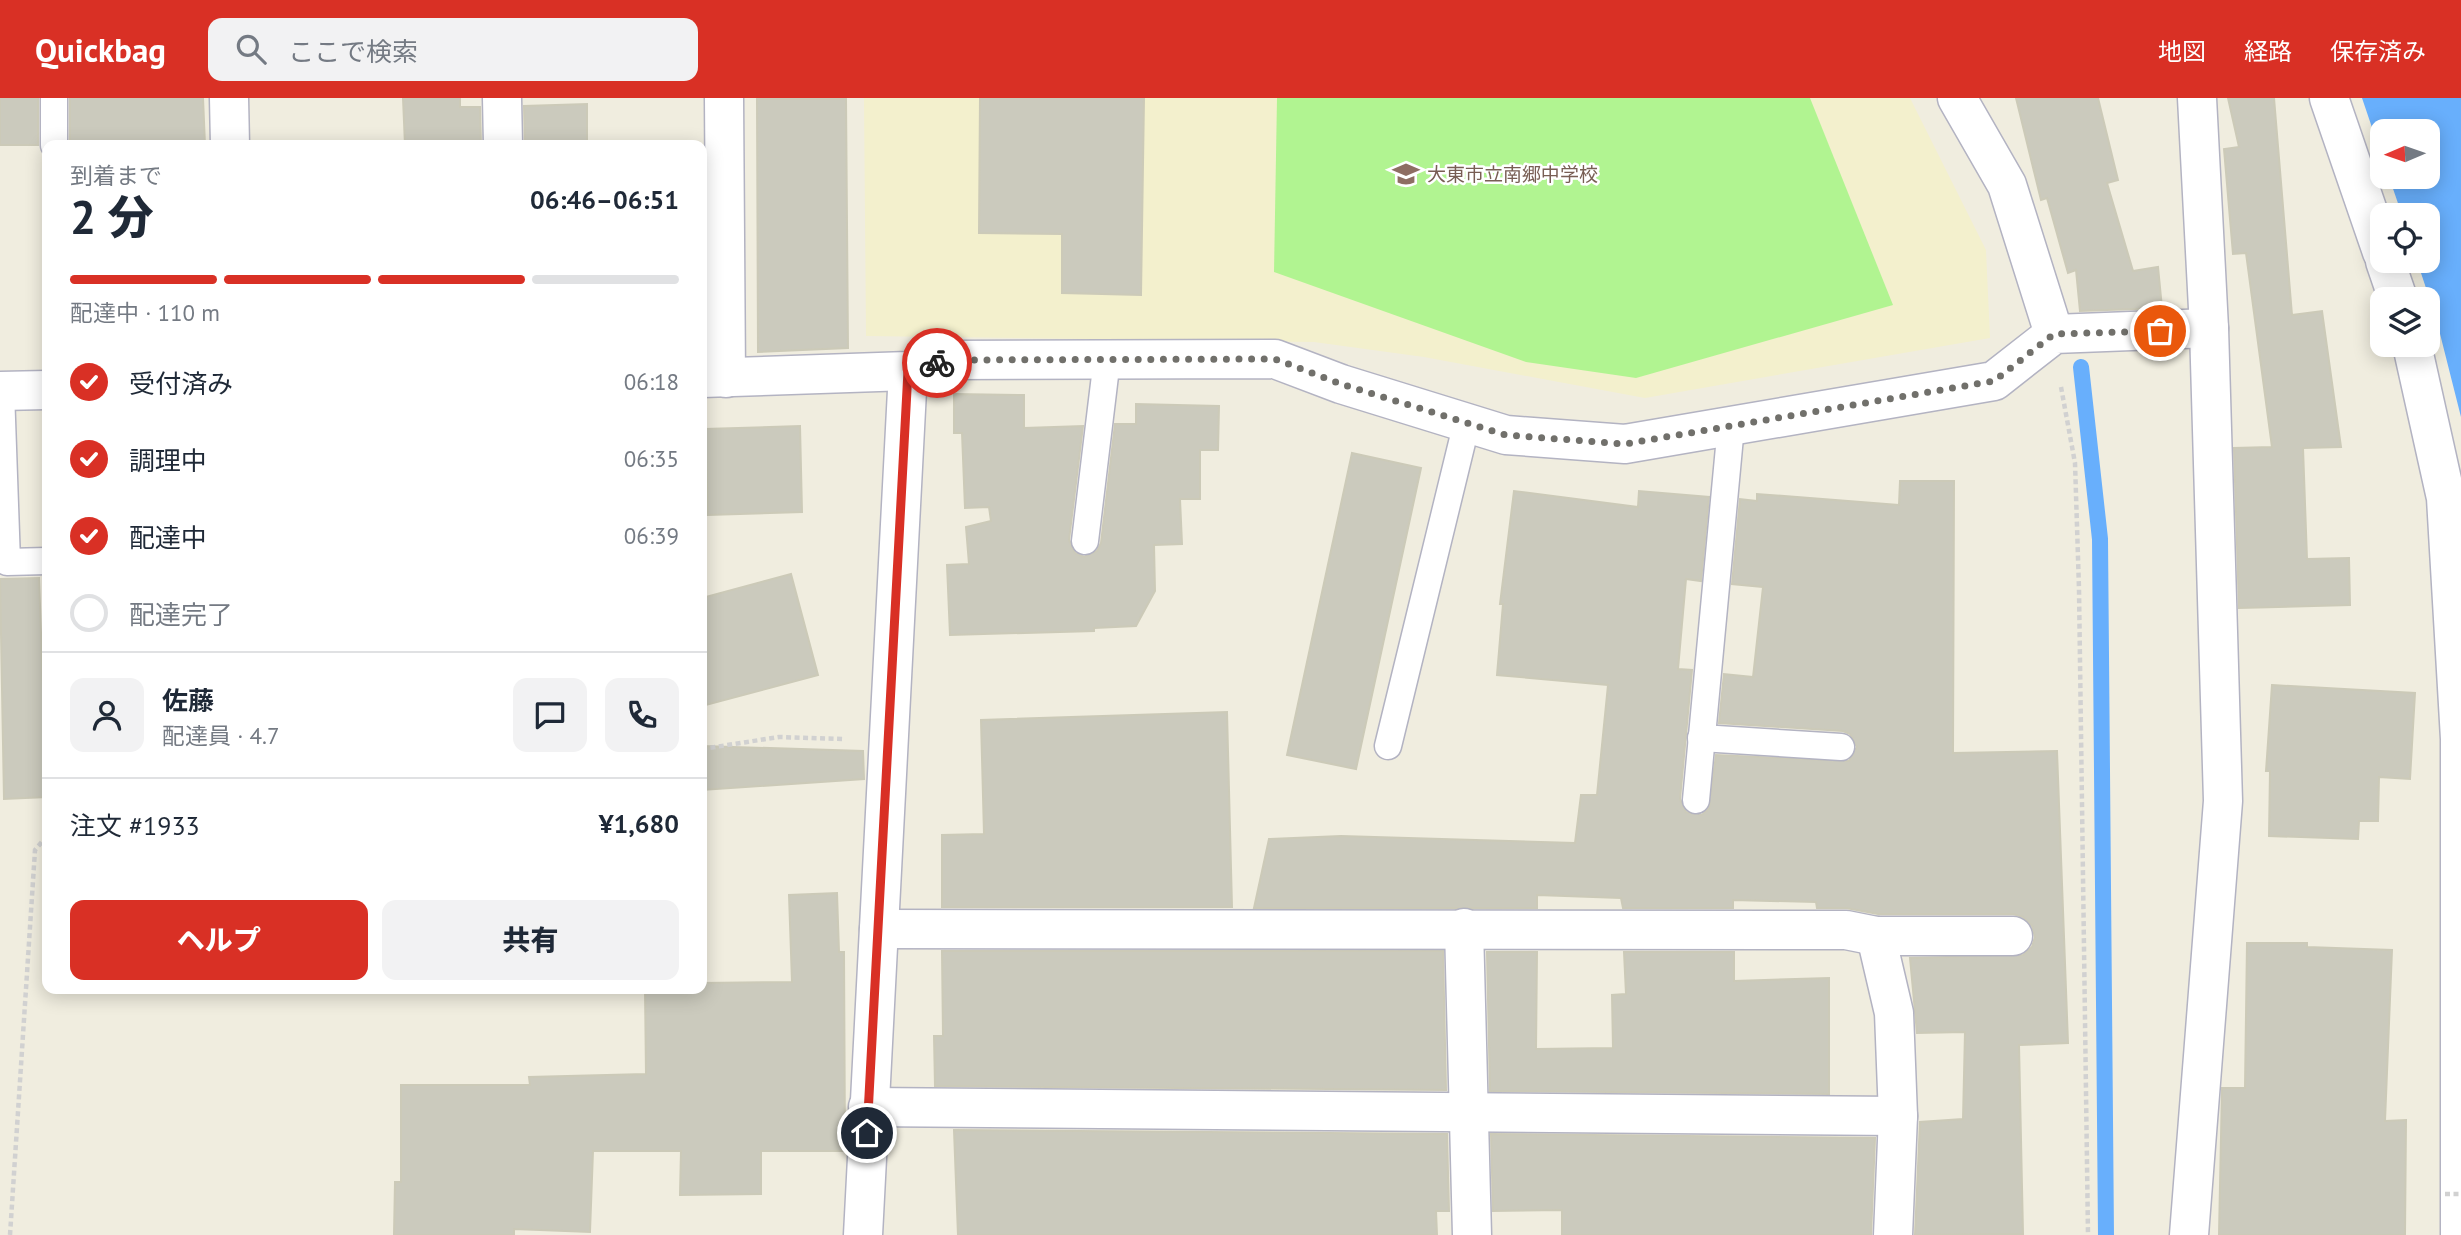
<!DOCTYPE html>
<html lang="ja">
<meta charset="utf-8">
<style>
:root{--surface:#fff;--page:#f2f2f3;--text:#1f2937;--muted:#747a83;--line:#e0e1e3;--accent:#d93025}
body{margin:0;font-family:"PT Sans","Noto Sans JP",sans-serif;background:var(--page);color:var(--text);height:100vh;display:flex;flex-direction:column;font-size:26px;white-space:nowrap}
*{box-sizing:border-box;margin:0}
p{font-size:23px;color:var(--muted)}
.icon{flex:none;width:38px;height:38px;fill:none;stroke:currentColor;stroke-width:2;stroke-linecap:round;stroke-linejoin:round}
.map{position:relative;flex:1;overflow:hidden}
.sheet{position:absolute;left:42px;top:42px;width:665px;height:854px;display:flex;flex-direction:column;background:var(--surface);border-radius:14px;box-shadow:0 4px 18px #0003}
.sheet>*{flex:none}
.needle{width:46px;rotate:268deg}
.tools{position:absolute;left:2370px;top:21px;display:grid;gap:14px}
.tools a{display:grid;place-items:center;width:70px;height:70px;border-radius:14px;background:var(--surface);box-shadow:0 4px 18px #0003;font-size:35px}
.pin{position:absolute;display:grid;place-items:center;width:60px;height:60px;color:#fff;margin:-30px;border:4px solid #fff;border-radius:50%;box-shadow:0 2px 7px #0007}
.courier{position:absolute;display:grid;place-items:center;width:70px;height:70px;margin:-35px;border:5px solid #d93025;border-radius:50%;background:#fff;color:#222;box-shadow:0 2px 9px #0007}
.summary em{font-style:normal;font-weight:800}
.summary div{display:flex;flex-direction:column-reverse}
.summary{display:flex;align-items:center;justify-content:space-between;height:119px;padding:0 28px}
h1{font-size:46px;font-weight:800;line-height:52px}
.bar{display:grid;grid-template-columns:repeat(4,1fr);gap:10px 7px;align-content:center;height:84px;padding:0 28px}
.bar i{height:9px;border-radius:5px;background:var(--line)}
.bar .selected{background:var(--accent)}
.bar p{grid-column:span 4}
.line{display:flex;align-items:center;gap:18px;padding:0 28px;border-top:2px solid var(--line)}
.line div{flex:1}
.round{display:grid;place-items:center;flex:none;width:74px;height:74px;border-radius:14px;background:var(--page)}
ol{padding:0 28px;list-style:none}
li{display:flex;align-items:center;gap:21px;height:77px}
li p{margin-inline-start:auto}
li .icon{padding:7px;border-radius:50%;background:var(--accent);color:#fff;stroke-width:4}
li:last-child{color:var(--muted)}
li i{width:38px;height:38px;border:4px solid var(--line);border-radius:50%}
.action{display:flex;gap:14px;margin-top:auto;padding:14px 28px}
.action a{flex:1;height:80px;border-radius:14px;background:var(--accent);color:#fff;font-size:28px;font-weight:800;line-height:80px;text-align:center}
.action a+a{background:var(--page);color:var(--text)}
header{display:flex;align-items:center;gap:42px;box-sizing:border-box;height:98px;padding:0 35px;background:var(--accent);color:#fff}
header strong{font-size:33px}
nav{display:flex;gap:38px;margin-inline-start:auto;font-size:24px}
.search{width:490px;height:63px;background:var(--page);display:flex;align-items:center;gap:18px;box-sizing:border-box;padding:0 24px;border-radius:14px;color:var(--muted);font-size:26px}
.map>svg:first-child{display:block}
.education{fill:#f3f0cd}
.pitch{fill:#b1f491}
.water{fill:#68affc}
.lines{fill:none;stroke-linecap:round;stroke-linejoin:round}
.stream{stroke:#68affc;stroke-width:16}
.building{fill:#cbcabd;stroke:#cccab8;stroke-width:2}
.lane-casing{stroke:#b3b3c2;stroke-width:29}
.street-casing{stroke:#b3b3c2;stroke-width:41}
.path{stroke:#d1d1d1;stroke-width:4.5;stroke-dasharray:5 3.5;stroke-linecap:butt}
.lane{stroke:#fff;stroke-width:26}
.street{stroke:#fff;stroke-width:38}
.path-bridge{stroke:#d1d1d1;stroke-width:4.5;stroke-dasharray:5 3.5;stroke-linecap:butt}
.done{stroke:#71706b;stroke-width:7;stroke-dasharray:0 12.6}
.route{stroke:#d93025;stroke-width:9}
.labels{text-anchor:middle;stroke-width:5;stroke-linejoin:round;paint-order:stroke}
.education-label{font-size:19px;fill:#785e54;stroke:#fff;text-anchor:start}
</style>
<header>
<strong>Quickbag</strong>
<div class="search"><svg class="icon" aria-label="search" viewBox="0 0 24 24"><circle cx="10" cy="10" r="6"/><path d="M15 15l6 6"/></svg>ここで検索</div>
<nav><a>地図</a><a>経路</a><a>保存済み</a></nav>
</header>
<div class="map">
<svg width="2461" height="1137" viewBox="0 0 2461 1137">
<rect width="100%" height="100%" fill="#f0eddf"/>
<path class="education" d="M 864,0 L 1910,0 L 1986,152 L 1990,240 L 1645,300 L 1424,259 L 1314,244 L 866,238 Z"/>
<path class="pitch" d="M 1277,0 L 1810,0 L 1893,207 L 1636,280 L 1526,264 L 1274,174 Z"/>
<path class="water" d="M 2362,0 L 2461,0 L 2461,319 L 2436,220 L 2417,163 L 2427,163 L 2427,117 L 2402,117 L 2389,79 L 2427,79 L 2427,33 L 2382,33 L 2382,59 Z"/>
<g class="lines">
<path class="stream" d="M 2081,269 L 2100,441 L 2106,1137"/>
</g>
<g class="building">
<rect x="0" y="0" width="38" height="47"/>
<path d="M 70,0 L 203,0 L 205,47 L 70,47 Z"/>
<path d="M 403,0 L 460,0 L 460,9 L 480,9 L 481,47 L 405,47 Z"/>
<path d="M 980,0 L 1144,0 L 1141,197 L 1062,195 L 1062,136 L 979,135 Z"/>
<path d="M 2016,0 L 2098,0 L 2118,82 L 2107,85 L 2133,173 L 2158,169 L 2162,210 L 2080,213 L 2076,172 L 2068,175 L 2047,100 L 2041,102 Z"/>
<path d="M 2228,0 L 2274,0 L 2292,217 L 2322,213 L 2341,349 L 2303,350 L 2307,461 L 2349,460 L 2350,507 L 2239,510 L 2234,350 L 2272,349 L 2246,155 L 2233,156 L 2224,51 L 2239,49 Z"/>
<path d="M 757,1 L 846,1 L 848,250 L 758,254 Z"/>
<path d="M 587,6 L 587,47 L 525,47 L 524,8 Z"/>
<path d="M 954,296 L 1024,297 L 1024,330 L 1083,328 L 1069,442 L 1075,455 L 1084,459 L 1097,453 L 1101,445 L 1115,326 L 1136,326 L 1136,306 L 1219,308 L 1218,352 L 1200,352 L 1200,401 L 1180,401 L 1182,446 L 1154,447 L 1155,493 L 1136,528 L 1094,530 L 1094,533 L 950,537 L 947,467 L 969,466 L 966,429 L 991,423 L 989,409 L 965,410 L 962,335 L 954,335 Z"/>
<path d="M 800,328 L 802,414 L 708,417 L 705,331 Z"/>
<path d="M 1352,355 L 1421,370 L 1356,671 L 1287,657 Z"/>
<path d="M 1900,383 L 1954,383 L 1953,655 L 2057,653 L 2068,945 L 2019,947 L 2023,1136 L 1915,1137 L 1920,1024 L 1963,1021 L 1965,934 L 1917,935 L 1910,860 L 2023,857 L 2032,849 L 2035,839 L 2032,828 L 2023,819 L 2013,816 L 1878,816 L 1846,810 L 1817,810 L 1816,804 L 1733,802 L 1733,810 L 1623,810 L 1621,800 L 1537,797 L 1537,810 L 1254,810 L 1269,741 L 1341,738 L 1575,745 L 1581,697 L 1597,697 L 1608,587 L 1497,577 L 1503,506 L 1500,506 L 1514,393 L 1638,409 L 1639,393 L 1709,399 L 1701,483 L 1686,481 L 1678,571 L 1692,572 L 1680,701 L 1686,714 L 1702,717 L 1709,710 L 1716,657 L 1849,663 L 1857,649 L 1850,636 L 1843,633 L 1719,625 L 1724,576 L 1753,579 L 1763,489 L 1732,486 L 1740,401 L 1757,403 L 1757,396 L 1899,407 Z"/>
<path d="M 791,476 L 818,577 L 702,608 L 702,500 Z"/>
<path d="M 39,480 L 47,699 L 4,701 L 0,481 Z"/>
<path d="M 2272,587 L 2415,595 L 2410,681 L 2379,679 L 2378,723 L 2359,723 L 2358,741 L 2269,738 L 2270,673 L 2266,673 Z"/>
<path d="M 1227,614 L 1232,809 L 942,809 L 942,737 L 984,736 L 981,622 Z"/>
<path d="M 702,648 L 863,653 L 864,681 L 702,692 Z"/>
<path d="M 837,795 L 839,854 L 844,854 L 845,1053 L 761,1053 L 761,1096 L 680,1097 L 681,1053 L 593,1053 L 590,1134 L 514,1131 L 514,1137 L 394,1137 L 395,1084 L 401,1084 L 401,987 L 530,987 L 529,979 L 646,976 L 645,891 L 702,891 L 702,885 L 792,884 L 789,797 Z"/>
<path d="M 2247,845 L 2307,845 L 2307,849 L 2392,852 L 2385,1023 L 2406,1022 L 2405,1137 L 2219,1137 L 2222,990 L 2245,990 Z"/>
<path d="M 942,853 L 1443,853 L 1446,992 L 935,988 L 934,938 L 943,938 Z"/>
<path d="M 1487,854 L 1537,854 L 1536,951 L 1613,950 L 1612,897 L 1626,896 L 1624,854 L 1734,854 L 1734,883 L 1829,880 L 1829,996 L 1490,993 Z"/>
<path d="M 954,1032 L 1447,1036 L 1449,1113 L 1436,1113 L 1437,1137 L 958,1137 Z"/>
<path d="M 1491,1036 L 1875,1040 L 1871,1137 L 1562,1137 L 1562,1112 L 1493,1113 Z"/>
</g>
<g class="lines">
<g class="lane-casing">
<g id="lane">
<path d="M 54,47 L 54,0"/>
<path d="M 1,293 L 7,464 L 47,463"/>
<path d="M 1085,443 L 1107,261"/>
<path d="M 1701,640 L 1841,649"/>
<path d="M 1388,648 L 1467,324"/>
<path d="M 1696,702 L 1731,328"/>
</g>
</g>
<g class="street-casing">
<g id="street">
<path d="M 229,0 L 230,47"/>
<path d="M 502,0 L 503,47"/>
<path d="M 724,0 L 726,280"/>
<path d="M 1957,0 L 2007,87 L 2054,236"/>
<path d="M 2329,0 L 2382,154"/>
<path d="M 2385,163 L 2398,201"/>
<path d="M 2412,247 L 2446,400 L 2460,641 L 2460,1137"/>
<path d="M 702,280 L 908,273 L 948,262 L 1275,261 L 1341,286 L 1506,337 L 1625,346 L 1994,283 L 2054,236 L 2209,230"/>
<path d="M 0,293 L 47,292"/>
<path d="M 1464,830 L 1472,1137"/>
<path d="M 879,831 L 1846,832 L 1876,838 L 2013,838"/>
<path d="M 1876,838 L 1894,915 L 1898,1018 L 1893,1137"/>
<path d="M 868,1009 L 1898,1018"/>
<path d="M 863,1137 L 908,273"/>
<path d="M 2189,1137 L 2223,703 L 2209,230 L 2197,0"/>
</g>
</g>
<g class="path">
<path d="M 2061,289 L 2075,365 L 2079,491 L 2088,1137"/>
<path d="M 702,651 L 779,639 L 843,641"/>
<path d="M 10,1137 L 35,752 L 47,738"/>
</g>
<use href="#lane" class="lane"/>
<use href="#street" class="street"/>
<path class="path-bridge" d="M 2445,1096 L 2461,1096"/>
</g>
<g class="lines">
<path class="done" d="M 937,265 L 948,262 L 1275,261 L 1341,286 L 1506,337 L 1625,346 L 1994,283 L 2054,236 L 2160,233"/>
<path class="route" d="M 867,1035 L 908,273 L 937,265"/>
</g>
<defs>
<g id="school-bare" transform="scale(2.1)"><path d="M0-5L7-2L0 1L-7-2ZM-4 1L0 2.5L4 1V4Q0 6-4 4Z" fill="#8d6e63" stroke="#fff" stroke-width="2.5" paint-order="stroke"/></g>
</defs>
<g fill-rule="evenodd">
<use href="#school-bare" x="1406" y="76"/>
</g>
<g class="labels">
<g class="education-label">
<text x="1427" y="83">大東市立南郷中学校</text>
</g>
</g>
</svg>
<div class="tools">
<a><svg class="needle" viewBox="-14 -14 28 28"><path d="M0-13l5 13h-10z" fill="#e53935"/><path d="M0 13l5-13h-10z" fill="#747a83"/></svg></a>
<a><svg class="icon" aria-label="locate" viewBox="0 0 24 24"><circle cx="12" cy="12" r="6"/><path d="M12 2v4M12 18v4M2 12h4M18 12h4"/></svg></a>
<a><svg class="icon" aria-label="layers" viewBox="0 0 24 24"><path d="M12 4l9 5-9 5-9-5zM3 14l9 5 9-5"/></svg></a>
</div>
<div class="pin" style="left:2160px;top:233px;background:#ea580c"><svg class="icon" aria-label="bag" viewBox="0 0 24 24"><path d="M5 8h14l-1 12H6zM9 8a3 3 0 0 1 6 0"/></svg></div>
<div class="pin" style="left:867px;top:1035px;background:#1f2937"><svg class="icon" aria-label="home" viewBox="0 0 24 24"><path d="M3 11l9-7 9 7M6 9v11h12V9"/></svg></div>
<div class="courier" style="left:937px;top:265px"><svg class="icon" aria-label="bike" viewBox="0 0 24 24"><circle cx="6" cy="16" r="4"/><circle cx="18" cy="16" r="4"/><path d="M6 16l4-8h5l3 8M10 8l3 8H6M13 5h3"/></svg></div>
<section class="sheet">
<div class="summary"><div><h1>2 分</h1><p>到着まで</p></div><em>06:46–06:51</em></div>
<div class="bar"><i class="selected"></i><i class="selected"></i><i class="selected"></i><i></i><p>配達中 · 110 m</p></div>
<ol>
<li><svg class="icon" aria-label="check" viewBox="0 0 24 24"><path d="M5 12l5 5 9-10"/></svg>受付済み<p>06:18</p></li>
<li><svg class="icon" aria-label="check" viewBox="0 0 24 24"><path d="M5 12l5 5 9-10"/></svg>調理中<p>06:35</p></li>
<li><svg class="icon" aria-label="check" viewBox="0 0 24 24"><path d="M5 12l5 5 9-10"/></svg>配達中<p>06:39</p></li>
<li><i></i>配達完了</li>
</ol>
<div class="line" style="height:126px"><a class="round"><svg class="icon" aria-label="person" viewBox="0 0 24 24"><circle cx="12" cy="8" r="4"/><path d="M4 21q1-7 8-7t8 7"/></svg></a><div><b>佐藤</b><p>配達員 · 4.7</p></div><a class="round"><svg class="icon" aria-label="chat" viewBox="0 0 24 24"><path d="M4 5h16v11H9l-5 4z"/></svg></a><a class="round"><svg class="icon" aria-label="phone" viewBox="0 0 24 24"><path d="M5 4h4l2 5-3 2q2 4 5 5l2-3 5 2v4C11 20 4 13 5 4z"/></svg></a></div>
<div class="line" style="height:91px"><div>注文 #1933</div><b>¥1,680</b></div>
<div class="action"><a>ヘルプ</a><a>共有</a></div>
</section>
</div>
